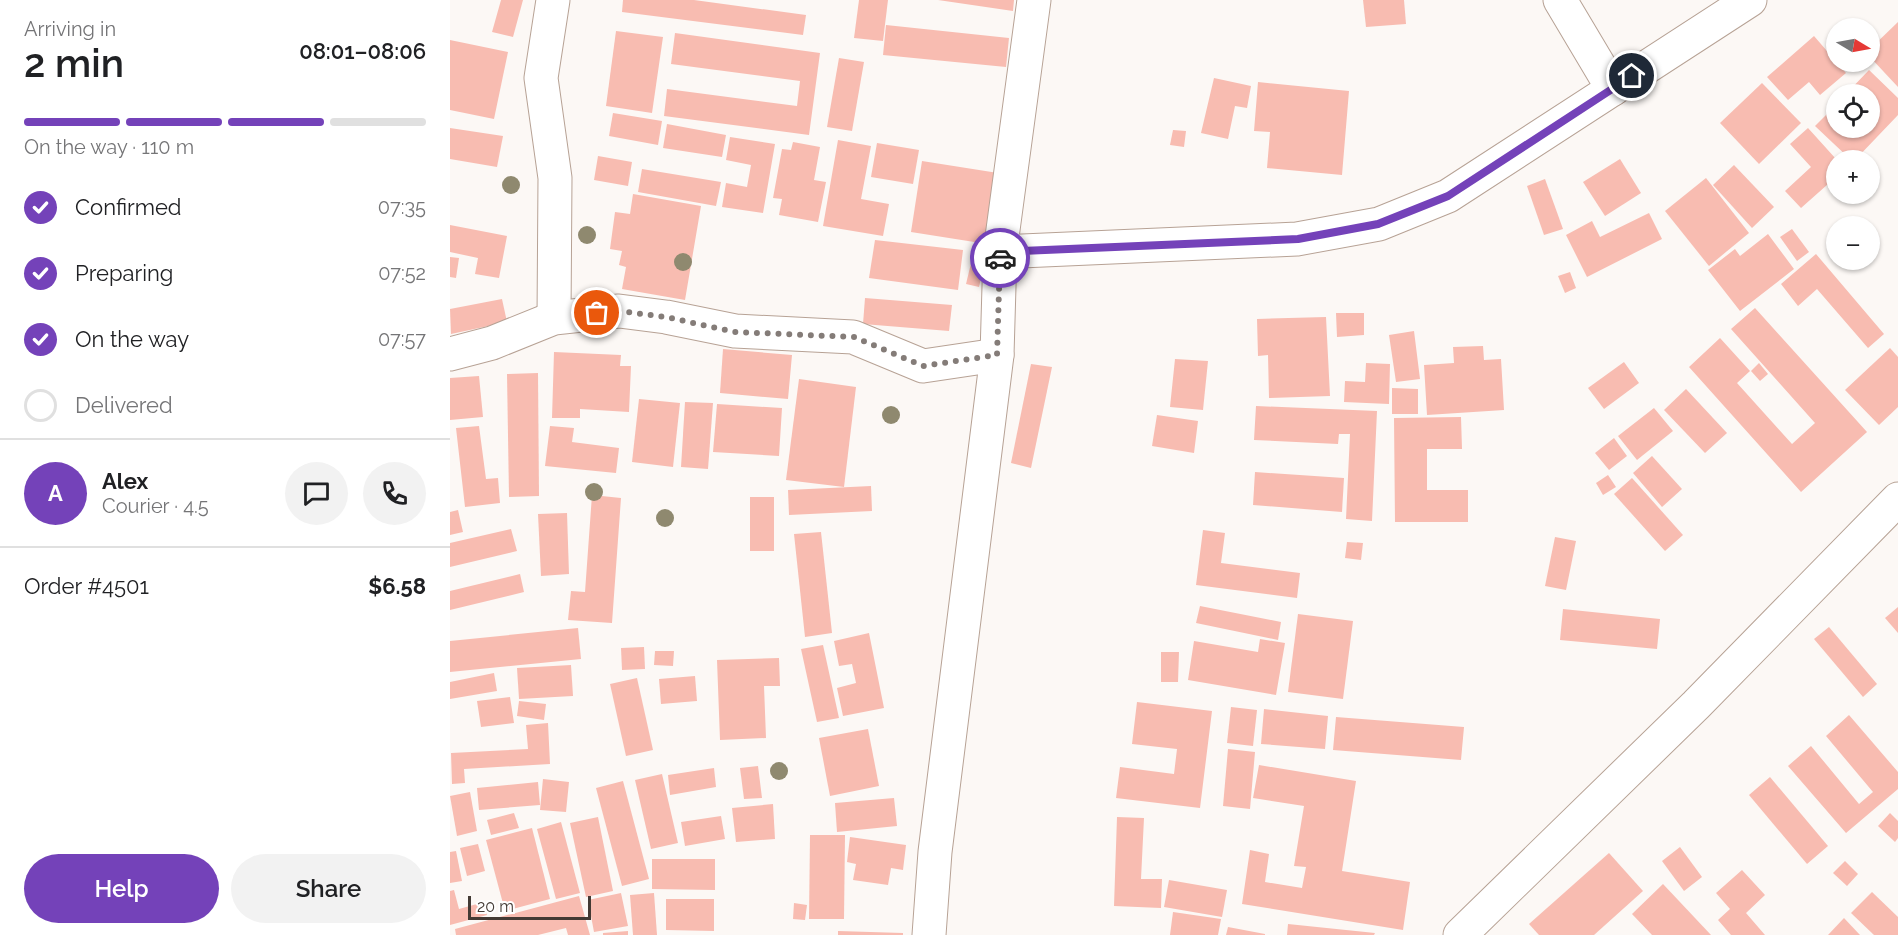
<!DOCTYPE html>
<meta charset="utf-8">
<style>
:root{--surface:#fff;--page:#f2f2f2;--text:#202124;--muted:#757577;--line:#e0e0e0;--accent:#7442b9}
body{margin:0;font-family:Raleway,sans-serif;background:var(--page);color:var(--text);height:100vh;display:flex;flex-direction:column;font-size:22px;white-space:nowrap}
*{box-sizing:border-box;margin:0}
p{font-size:20px;color:var(--muted)}
.icon{flex:none;width:33px;height:33px;fill:none;stroke:currentColor;stroke-width:2;stroke-linecap:round;stroke-linejoin:round}
.map{position:relative;flex:1;overflow:hidden}
.details{display:flex;flex-direction:column;background:var(--surface);width:450px}
.details>*{flex:none}
.needle{width:39px;rotate:100deg}
.tools{position:absolute;left:1376px;top:18px;display:grid;gap:12px}
.tools a{display:grid;place-items:center;width:54px;height:54px;border-radius:50%;background:var(--surface);box-shadow:0 2px 4px #0004;font-size:30px}
.scale{position:absolute;left:18px;bottom:15px;width:123px;box-sizing:border-box;padding-left:6px;border:3px solid #433a34;border-top:0;font-size:16px;line-height:21px;white-space:nowrap;color:#433a34;-webkit-text-stroke:4px #fff;paint-order:stroke}
.pin{position:absolute;display:grid;place-items:center;width:51px;height:51px;color:#fff;margin:-26px;border:3px solid #fff;border-radius:50%;box-shadow:0 2px 6px #0007}
.courier{position:absolute;display:grid;place-items:center;width:60px;height:60px;margin:-30px;border:4px solid #7442b9;border-radius:50%;background:#fff;color:#222;box-shadow:0 2px 8px #0007}
.head em{font-style:normal;font-weight:600}
.head div{display:flex;flex-direction:column-reverse}
.head{display:flex;align-items:center;justify-content:space-between;height:102px;padding:0 24px}
h1{font-size:39px;font-weight:600;line-height:45px}
.bar{display:grid;grid-template-columns:repeat(4,1fr);gap:9px 6px;align-content:center;height:72px;padding:0 24px}
.bar i{height:8px;border-radius:4px;background:var(--line)}
.bar .active{background:var(--accent)}
.bar p{grid-column:span 4}
.line{display:flex;align-items:center;gap:15px;padding:0 24px;border-top:2px solid var(--line)}
.line div{flex:1}
.round{display:grid;place-items:center;flex:none;width:63px;height:63px;border-radius:32px;background:var(--page)}
ol{padding:0 24px;list-style:none}
li{display:flex;align-items:center;gap:18px;height:66px}
li p{margin-inline-start:auto}
li .icon{padding:6px;border-radius:50%;background:var(--accent);color:#fff;stroke-width:4}
li:last-child{color:var(--muted)}
li i{width:33px;height:33px;border:3px solid var(--line);border-radius:50%}
.button{display:flex;gap:12px;margin-top:auto;padding:12px 24px}
.button a{flex:1;height:69px;border-radius:36px;background:var(--accent);color:#fff;font-size:24px;font-weight:600;line-height:69px;text-align:center}
.button a+a{background:var(--page);color:var(--text)}
main{display:flex;flex:1;min-height:0}
.map>svg:first-child{display:block}
.building{fill:#f8bcb1}
.lines{fill:none;stroke-linecap:round;stroke-linejoin:round}
.minor-casing{stroke:#b7a295;stroke-width:35}
.minor{stroke:#fff;stroke-width:33}
.tree{fill:#8f896f}
.done{stroke:#847c78;stroke-width:6;stroke-dasharray:0 10.8}
.route{stroke:#7442b9;stroke-width:8}
</style>
<main>
<section class="details">
<div class="head"><div><h1>2 min</h1><p>Arriving in</p></div><em>08:01–08:06</em></div>
<div class="bar"><i class="active"></i><i class="active"></i><i class="active"></i><i></i><p>On the way · 110 m</p></div>
<ol>
<li><svg class="icon" aria-label="check" viewBox="0 0 24 24"><path d="M5 12l5 5 9-10"/></svg>Confirmed<p>07:35</p></li>
<li><svg class="icon" aria-label="check" viewBox="0 0 24 24"><path d="M5 12l5 5 9-10"/></svg>Preparing<p>07:52</p></li>
<li><svg class="icon" aria-label="check" viewBox="0 0 24 24"><path d="M5 12l5 5 9-10"/></svg>On the way<p>07:57</p></li>
<li><i></i>Delivered</li>
</ol>
<div class="line" style="height:108px"><b class="round" style="background:var(--accent);color:#fff">A</b><div><b>Alex</b><p>Courier · 4.5</p></div><a class="round"><svg class="icon" aria-label="chat" viewBox="0 0 24 24"><path d="M4 5h16v11H9l-5 4z"/></svg></a><a class="round"><svg class="icon" aria-label="phone" viewBox="0 0 24 24"><path d="M5 4h4l2 5-3 2q2 4 5 5l2-3 5 2v4C11 20 4 13 5 4z"/></svg></a></div>
<div class="line" style="height:78px"><div>Order #4501</div><b>$6.58</b></div>
<div class="button"><a>Help</a><a>Share</a></div>
</section>
<div class="map">
<svg width="1448" height="935" viewBox="0 0 1448 935">
<rect width="100%" height="100%" fill="#fcf8f5"/>
<g class="building">
<path d="M 51,0 L 73,0 L 63,37 L 42,32 Z"/>
<path d="M 173,0 L 244,0 L 356,15 L 353,35 L 172,12 Z"/>
<path d="M 409,0 L 438,0 L 433,41 L 404,38 Z"/>
<path d="M 488,0 L 564,0 L 563,11 Z"/>
<path d="M 913,0 L 954,0 L 956,24 L 916,27 Z"/>
<path d="M 1448,22 L 1448,87 L 1419,56 L 1419,50 Z"/>
<path d="M 436,25 L 559,38 L 556,67 L 433,55 Z"/>
<path d="M 166,31 L 213,37 L 202,113 L 156,106 Z"/>
<path d="M 225,33 L 370,53 L 359,135 L 214,116 L 217,89 L 347,106 L 350,81 L 221,64 Z"/>
<path d="M 1364,36 L 1396,73 L 1370,95 L 1359,82 L 1338,100 L 1317,77 Z"/>
<path d="M 0,40 L 58,52 L 44,119 L 0,110 Z"/>
<path d="M 389,58 L 414,62 L 402,131 L 377,127 Z"/>
<path d="M 1419,70 L 1448,98 L 1448,115 L 1405,160 L 1401,160 L 1365,126 L 1386,105 L 1386,128 L 1419,128 L 1419,94 L 1396,94 Z"/>
<path d="M 764,78 L 801,86 L 797,108 L 785,106 L 778,139 L 751,133 Z"/>
<path d="M 808,82 L 899,91 L 892,175 L 817,168 L 820,132 L 804,131 Z"/>
<path d="M 1312,83 L 1351,123 L 1309,164 L 1270,123 Z"/>
<path d="M 163,113 L 212,121 L 208,145 L 159,136 Z"/>
<path d="M 217,124 L 276,135 L 272,157 L 213,148 Z"/>
<path d="M 0,128 L 53,136 L 47,167 L 0,159 Z"/>
<path d="M 1358,128 L 1386,159 L 1386,177 L 1351,208 L 1335,191 L 1361,167 L 1340,144 Z"/>
<path d="M 723,130 L 736,131 L 734,147 L 720,145 Z"/>
<path d="M 280,137 L 325,144 L 313,213 L 272,207 L 276,183 L 297,187 L 301,165 L 276,160 Z"/>
<path d="M 388,140 L 421,146 L 411,199 L 439,204 L 433,236 L 373,226 Z"/>
<path d="M 343,142 L 370,147 L 364,180 L 376,182 L 368,222 L 329,215 L 332,199 L 323,198 L 332,149 L 341,150 Z"/>
<path d="M 427,143 L 469,150 L 463,184 L 421,177 Z"/>
<path d="M 148,156 L 182,162 L 178,186 L 144,180 Z"/>
<path d="M 1170,159 L 1191,193 L 1155,216 L 1133,182 Z"/>
<path d="M 472,161 L 548,173 L 537,244 L 461,232 Z"/>
<path d="M 1284,165 L 1324,207 L 1302,228 L 1263,185 Z"/>
<path d="M 192,169 L 271,182 L 266,206 L 188,192 Z"/>
<path d="M 1256,178 L 1299,233 L 1259,266 L 1215,211 Z"/>
<path d="M 1095,179 L 1113,229 L 1094,235 L 1077,186 Z"/>
<path d="M 183,194 L 251,206 L 235,300 L 172,289 L 176,267 L 169,265 L 172,251 L 160,249 L 165,212 L 180,214 Z"/>
<path d="M 1199,213 L 1212,239 L 1137,277 L 1116,235 L 1142,221 L 1150,237 Z"/>
<path d="M 0,225 L 57,236 L 49,278 L 25,274 L 28,258 L 0,252 Z"/>
<path d="M 1342,229 L 1359,252 L 1347,261 L 1330,237 Z"/>
<path d="M 1318,234 L 1344,269 L 1290,311 L 1258,270 L 1285,249 L 1290,256 Z"/>
<path d="M 425,240 L 513,250 L 508,290 L 419,278 Z"/>
<path d="M 1366,254 L 1434,334 L 1418,348 L 1367,289 L 1348,306 L 1331,284 Z"/>
<path d="M 523,255 L 536,258 L 529,287 L 516,284 Z"/>
<path d="M 0,257 L 9,258 L 6,278 L 0,277 Z"/>
<path d="M 1120,272 L 1126,288 L 1115,293 L 1108,276 Z"/>
<path d="M 415,298 L 502,305 L 499,331 L 413,324 Z"/>
<path d="M 52,299 L 57,322 L 1,334 L 0,309 Z"/>
<path d="M 1305,308 L 1417,432 L 1351,492 L 1239,367 L 1270,338 L 1300,371 L 1287,383 L 1342,444 L 1365,423 L 1281,329 Z"/>
<path d="M 886,313 L 914,313 L 914,335 L 887,337 Z"/>
<path d="M 876,317 L 880,396 L 819,398 L 818,355 L 808,356 L 807,319 Z"/>
<path d="M 964,331 L 970,379 L 946,382 L 939,335 Z"/>
<path d="M 1033,346 L 1034,360 L 1051,359 L 1054,410 L 977,415 L 974,365 L 1004,363 L 1003,347 Z"/>
<path d="M 1440,348 L 1448,357 L 1448,407 L 1429,425 L 1395,390 Z"/>
<path d="M 273,349 L 342,355 L 338,399 L 270,393 Z"/>
<path d="M 104,352 L 171,355 L 170,366 L 181,366 L 179,412 L 130,409 L 130,418 L 102,418 Z"/>
<path d="M 725,359 L 758,361 L 753,410 L 720,407 Z"/>
<path d="M 1174,362 L 1189,383 L 1154,409 L 1138,388 Z"/>
<path d="M 916,363 L 940,364 L 939,404 L 894,402 L 895,381 L 915,382 Z"/>
<path d="M 1309,363 L 1318,374 L 1310,381 L 1301,371 Z"/>
<path d="M 581,364 L 602,367 L 581,468 L 561,463 Z"/>
<path d="M 88,373 L 89,496 L 59,497 L 57,374 Z"/>
<path d="M 29,376 L 33,417 L 0,420 L 0,378 Z"/>
<path d="M 349,379 L 406,387 L 394,487 L 336,480 Z"/>
<path d="M 942,388 L 968,389 L 968,414 L 942,414 Z"/>
<path d="M 1236,389 L 1277,433 L 1255,453 L 1214,410 Z"/>
<path d="M 189,399 L 230,403 L 223,467 L 182,462 Z"/>
<path d="M 235,402 L 263,403 L 258,469 L 231,467 Z"/>
<path d="M 267,404 L 332,408 L 329,456 L 263,452 Z"/>
<path d="M 806,406 L 927,411 L 922,521 L 896,519 L 900,434 L 889,434 L 888,444 L 804,440 Z"/>
<path d="M 1204,408 L 1223,431 L 1187,460 L 1168,436 Z"/>
<path d="M 707,415 L 748,421 L 744,453 L 702,446 Z"/>
<path d="M 1011,417 L 1012,449 L 977,449 L 977,490 L 1018,490 L 1018,522 L 945,522 L 944,418 Z"/>
<path d="M 29,426 L 36,479 L 48,478 L 50,503 L 15,507 L 6,428 Z"/>
<path d="M 100,426 L 124,428 L 122,442 L 169,448 L 166,473 L 95,466 Z"/>
<path d="M 1164,438 L 1177,456 L 1159,470 L 1145,453 Z"/>
<path d="M 1202,456 L 1232,489 L 1212,507 L 1183,473 Z"/>
<path d="M 805,472 L 894,478 L 892,512 L 803,505 Z"/>
<path d="M 1158,475 L 1166,487 L 1153,495 L 1146,483 Z"/>
<path d="M 1182,478 L 1233,535 L 1215,551 L 1164,494 Z"/>
<path d="M 421,486 L 422,511 L 339,515 L 338,490 Z"/>
<path d="M 142,495 L 171,498 L 162,623 L 118,620 L 121,591 L 135,592 Z"/>
<rect x="300" y="497" width="24" height="54"/>
<path d="M 8,510 L 13,532 L 0,535 L 0,512 Z"/>
<path d="M 117,513 L 119,574 L 91,576 L 88,514 Z"/>
<path d="M 61,529 L 67,551 L 0,567 L 0,543 Z"/>
<path d="M 753,530 L 775,533 L 771,563 L 850,573 L 847,598 L 746,585 Z"/>
<path d="M 371,532 L 382,633 L 355,637 L 344,534 Z"/>
<path d="M 1105,537 L 1126,541 L 1116,590 L 1095,586 Z"/>
<path d="M 897,542 L 913,543 L 911,560 L 895,558 Z"/>
<path d="M 70,574 L 74,592 L 0,610 L 0,591 Z"/>
<path d="M 750,606 L 831,622 L 828,640 L 746,623 Z"/>
<path d="M 1448,607 L 1448,633 L 1435,618 Z"/>
<path d="M 1113,609 L 1210,619 L 1207,649 L 1110,640 Z"/>
<path d="M 848,614 L 903,621 L 893,699 L 838,692 Z"/>
<path d="M 1379,627 L 1427,684 L 1413,697 L 1364,639 Z"/>
<path d="M 128,628 L 131,659 L 0,672 L 0,641 Z"/>
<path d="M 419,633 L 434,708 L 393,716 L 387,688 L 406,683 L 402,664 L 389,666 L 384,641 Z"/>
<path d="M 810,639 L 835,643 L 826,695 L 738,680 L 744,641 L 808,652 Z"/>
<path d="M 373,645 L 389,718 L 367,722 L 351,649 Z"/>
<path d="M 194,647 L 195,669 L 172,670 L 171,648 Z"/>
<path d="M 205,651 L 224,651 L 223,666 L 204,665 Z"/>
<path d="M 711,652 L 729,652 L 728,682 L 711,682 Z"/>
<path d="M 329,658 L 330,686 L 314,686 L 316,738 L 270,740 L 267,660 Z"/>
<path d="M 121,665 L 123,696 L 69,699 L 67,668 Z"/>
<path d="M 44,673 L 47,691 L 0,699 L 0,682 Z"/>
<path d="M 245,676 L 247,701 L 211,704 L 209,679 Z"/>
<path d="M 187,678 L 203,750 L 176,756 L 160,684 Z"/>
<path d="M 60,697 L 64,723 L 31,727 L 27,701 Z"/>
<path d="M 69,701 L 96,704 L 94,720 L 67,716 Z"/>
<path d="M 687,702 L 762,711 L 750,808 L 666,798 L 670,767 L 724,774 L 727,749 L 682,744 Z"/>
<path d="M 781,707 L 807,710 L 803,746 L 777,743 Z"/>
<path d="M 814,709 L 878,716 L 875,749 L 811,744 Z"/>
<path d="M 1399,715 L 1448,772 L 1448,789 L 1396,833 L 1338,766 L 1361,746 L 1409,804 L 1423,792 L 1376,736 Z"/>
<path d="M 886,717 L 1014,727 L 1011,760 L 883,750 Z"/>
<path d="M 98,723 L 100,764 L 14,769 L 15,783 L 2,784 L 1,753 L 78,749 L 76,725 Z"/>
<path d="M 418,729 L 429,786 L 380,796 L 369,738 Z"/>
<path d="M 778,749 L 805,752 L 800,809 L 773,806 Z"/>
<path d="M 809,765 L 906,781 L 892,871 L 960,882 L 953,930 L 792,904 L 800,850 L 819,854 L 815,882 L 852,888 L 856,867 L 844,866 L 854,806 L 803,798 Z"/>
<path d="M 308,766 L 312,798 L 294,799 L 290,768 Z"/>
<path d="M 264,768 L 266,787 L 220,795 L 218,775 Z"/>
<path d="M 212,774 L 228,843 L 201,849 L 185,780 Z"/>
<path d="M 1320,777 L 1378,846 L 1357,864 L 1299,795 Z"/>
<path d="M 93,779 L 119,782 L 116,812 L 90,810 Z"/>
<path d="M 173,781 L 199,879 L 172,886 L 146,788 Z"/>
<path d="M 88,782 L 90,805 L 29,810 L 27,788 Z"/>
<path d="M 20,792 L 27,831 L 7,836 L 0,796 Z"/>
<path d="M 444,798 L 447,826 L 387,832 L 385,803 Z"/>
<path d="M 323,804 L 325,839 L 286,842 L 282,808 Z"/>
<path d="M 64,813 L 69,828 L 41,835 L 37,820 Z"/>
<path d="M 1440,813 L 1448,821 L 1448,838 L 1445,842 L 1428,826 Z"/>
<path d="M 271,816 L 275,839 L 235,846 L 231,822 Z"/>
<path d="M 148,817 L 163,891 L 136,897 L 120,823 Z"/>
<path d="M 667,817 L 694,818 L 691,879 L 712,879 L 711,908 L 664,906 Z"/>
<path d="M 111,822 L 130,893 L 106,899 L 87,829 Z"/>
<path d="M 82,828 L 100,899 L 55,911 L 36,840 Z"/>
<path d="M 360,835 L 395,835 L 394,919 L 359,919 Z"/>
<path d="M 400,837 L 456,845 L 453,870 L 441,868 L 438,885 L 403,880 L 406,864 L 397,862 Z"/>
<path d="M 28,844 L 35,871 L 17,876 L 10,848 Z"/>
<path d="M 1230,847 L 1252,877 L 1234,891 L 1212,861 Z"/>
<path d="M 6,851 L 12,881 L 0,883 L 0,852 Z"/>
<path d="M 1159,853 L 1193,891 L 1144,935 L 1089,935 L 1079,924 Z"/>
<path d="M 202,859 L 265,859 L 265,890 L 202,889 Z"/>
<path d="M 1395,861 L 1408,874 L 1397,886 L 1383,873 Z"/>
<path d="M 1292,870 L 1315,895 L 1296,913 L 1315,935 L 1281,935 L 1268,920 L 1280,909 L 1266,893 Z"/>
<path d="M 719,880 L 777,890 L 772,917 L 714,907 Z"/>
<path d="M 1213,884 L 1261,935 L 1202,935 L 1182,914 Z"/>
<path d="M 4,890 L 9,909 L 34,902 L 37,915 L 0,925 L 0,891 Z"/>
<path d="M 1422,892 L 1448,917 L 1448,935 L 1424,935 L 1401,913 Z"/>
<path d="M 171,893 L 178,926 L 144,932 L 138,900 Z"/>
<path d="M 204,893 L 207,935 L 183,935 L 180,895 Z"/>
<path d="M 129,896 L 140,935 L 118,935 L 116,928 L 88,935 L 6,935 L 5,929 Z"/>
<path d="M 216,899 L 264,899 L 264,931 L 216,930 Z"/>
<path d="M 344,903 L 357,905 L 355,920 L 343,919 Z"/>
<path d="M 723,912 L 771,919 L 768,935 L 720,935 Z"/>
<path d="M 1394,918 L 1410,935 L 1378,935 Z"/>
<path d="M 838,924 L 925,933 L 924,935 L 837,935 Z"/>
<path d="M 778,927 L 815,934 L 815,935 L 776,935 Z"/>
<path d="M 178,931 L 178,935 L 153,935 L 153,933 Z"/>
<path d="M 388,931 L 453,933 L 453,935 L 388,935 Z"/>
</g>
<g class="lines">
<g class="minor-casing">
<g id="minor">
<path d="M 103,0 L 91,78 L 105,178 L 104,318"/>
<path d="M 1110,0 L 1163,89"/>
<path d="M 550,252 L 847,239 L 929,224 L 998,196 L 1300,0"/>
<path d="M 0,354 L 42,343 L 104,318 L 169,311 L 216,317 L 285,331 L 403,337 L 473,366 L 547,355"/>
<path d="M 479,935 L 485,852 L 547,355 L 550,252 L 584,0"/>
<path d="M 1010,935 L 1246,705 L 1448,499"/>
</g>
</g>
<use href="#minor" class="minor"/>
</g>
<g class="tree">
<circle cx="61" cy="185" r="9"/>
<circle cx="137" cy="235" r="9"/>
<circle cx="233" cy="262" r="9"/>
<circle cx="441" cy="415" r="9"/>
<circle cx="144" cy="492" r="9"/>
<circle cx="215" cy="518" r="9"/>
<circle cx="329" cy="771" r="9"/>
</g>
<g class="lines">
<path class="done" d="M 147,313 L 169,311 L 216,317 L 285,332 L 404,337 L 473,366 L 547,355 L 550,258"/>
<path class="route" d="M 550,258 L 550,252 L 848,239 L 928,224 L 998,196 L 1182,76"/>
</g>
</svg>
<div class="tools">
<a><svg class="needle" viewBox="-14 -14 28 28"><path d="M0-13l5 13h-10z" fill="#e53935"/><path d="M0 13l5-13h-10z" fill="#757577"/></svg></a>
<a><svg class="icon" aria-label="locate" viewBox="0 0 24 24"><circle cx="12" cy="12" r="6"/><path d="M12 2v4M12 18v4M2 12h4M18 12h4"/></svg></a>
<a>+</a>
<a>−</a>
</div>
<div class="scale">20 m</div>
<div class="pin" style="left:147px;top:313px;background:#ea580c"><svg class="icon" aria-label="bag" viewBox="0 0 24 24"><path d="M5 8h14l-1 12H6zM9 8a3 3 0 0 1 6 0"/></svg></div>
<div class="pin" style="left:1182px;top:76px;background:#1f2937"><svg class="icon" aria-label="home" viewBox="0 0 24 24"><path d="M3 11l9-7 9 7M6 9v11h12V9"/></svg></div>
<div class="courier" style="left:550px;top:258px"><svg class="icon" aria-label="car" viewBox="0 0 24 24"><path d="M5 17H2v-5l4-1 3-4h7l3 4 3 1v5h-3M9 17h6M6 11h13"/><circle cx="7" cy="17" r="2"/><circle cx="17" cy="17" r="2"/></svg></div>
</div>
</main>
